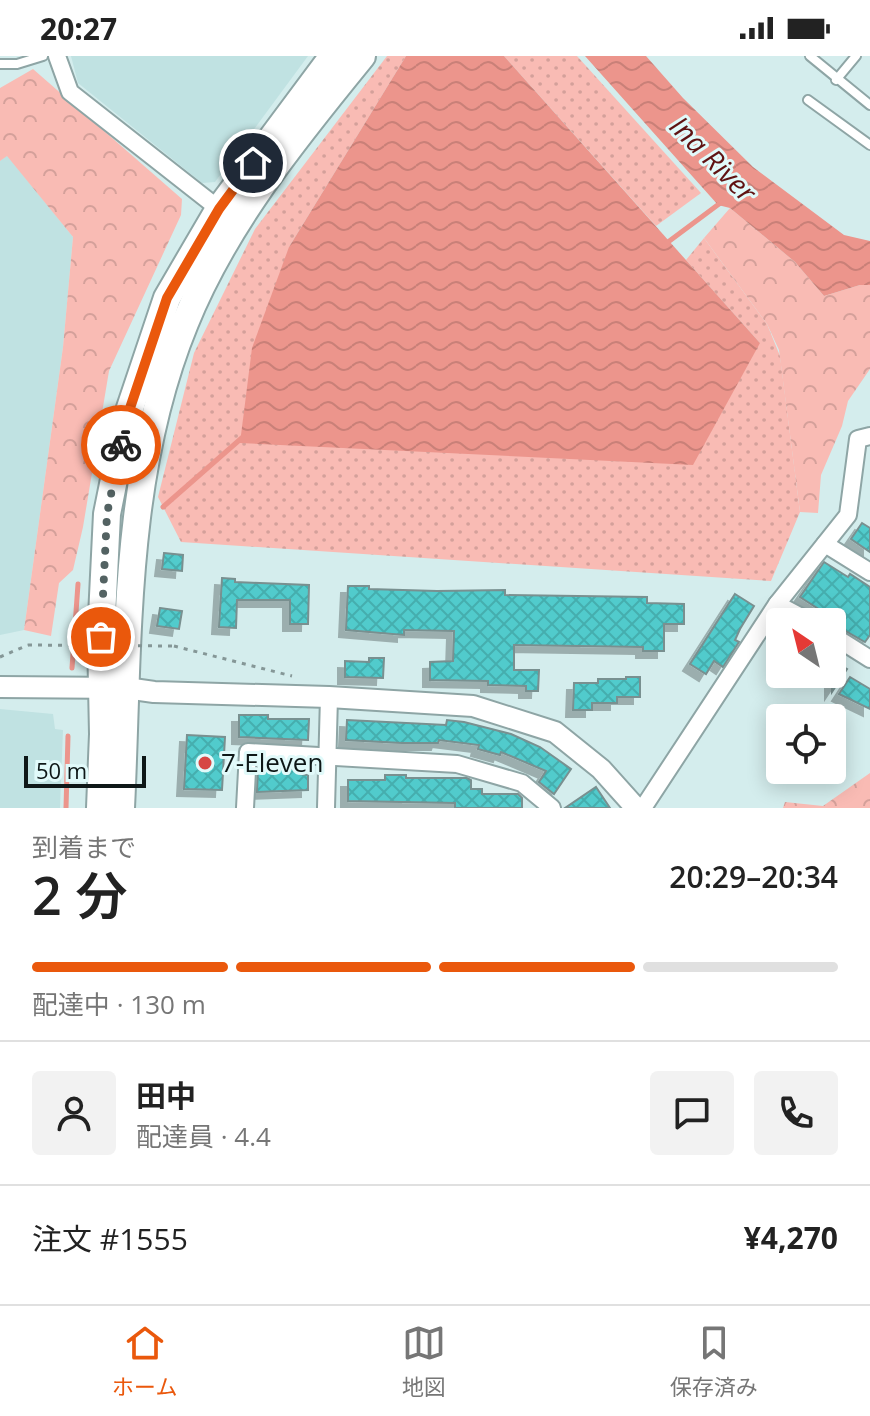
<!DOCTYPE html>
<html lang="ja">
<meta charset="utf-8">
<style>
:root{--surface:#fff;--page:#f2f2f2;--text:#222;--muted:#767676;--line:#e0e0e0;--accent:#ea580c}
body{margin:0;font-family:"Open Sans","Noto Sans JP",sans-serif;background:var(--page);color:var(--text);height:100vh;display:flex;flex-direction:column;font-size:30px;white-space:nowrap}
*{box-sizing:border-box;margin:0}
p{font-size:26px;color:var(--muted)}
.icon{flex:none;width:44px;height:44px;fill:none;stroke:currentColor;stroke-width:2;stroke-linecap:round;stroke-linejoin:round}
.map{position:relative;height:752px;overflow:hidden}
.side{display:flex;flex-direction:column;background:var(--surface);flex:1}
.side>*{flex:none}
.needle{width:52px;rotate:325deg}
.fabs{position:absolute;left:766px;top:552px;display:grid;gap:16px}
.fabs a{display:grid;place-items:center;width:80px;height:80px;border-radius:8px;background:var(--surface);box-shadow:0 4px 20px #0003;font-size:40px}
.scale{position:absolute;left:24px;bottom:20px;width:122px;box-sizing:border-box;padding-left:8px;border:4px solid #0e1717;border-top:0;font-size:22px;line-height:28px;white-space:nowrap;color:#0e1717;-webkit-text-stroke:6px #e1fafa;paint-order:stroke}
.pin{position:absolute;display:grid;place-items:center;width:68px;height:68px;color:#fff;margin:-34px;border:4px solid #fff;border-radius:50%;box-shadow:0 2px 8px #0007}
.courier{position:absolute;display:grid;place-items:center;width:80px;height:80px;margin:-40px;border:6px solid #ea580c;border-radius:50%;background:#fff;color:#222;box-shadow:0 2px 10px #0007}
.head em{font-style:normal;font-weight:600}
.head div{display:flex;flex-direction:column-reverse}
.head{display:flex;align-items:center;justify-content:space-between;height:136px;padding:0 32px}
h1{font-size:52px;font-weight:600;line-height:60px}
.bar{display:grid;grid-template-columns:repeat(4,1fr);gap:12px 8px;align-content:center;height:96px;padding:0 32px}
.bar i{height:10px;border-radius:6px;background:var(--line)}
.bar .on{background:var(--accent)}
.bar p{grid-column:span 4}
.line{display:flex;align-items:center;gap:20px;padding:0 32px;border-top:2px solid var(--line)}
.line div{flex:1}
.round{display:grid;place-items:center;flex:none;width:84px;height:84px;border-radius:8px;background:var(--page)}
.status{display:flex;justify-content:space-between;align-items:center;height:56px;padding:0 40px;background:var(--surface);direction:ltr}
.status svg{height:22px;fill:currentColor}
.menu{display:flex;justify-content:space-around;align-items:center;height:112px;border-top:2px solid var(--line);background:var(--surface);font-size:22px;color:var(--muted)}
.menu a{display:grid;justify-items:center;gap:4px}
.menu .on{color:var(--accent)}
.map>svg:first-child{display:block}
.built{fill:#c0e2e2}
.grass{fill:url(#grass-dots)}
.forest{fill:url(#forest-crowns)}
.water{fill:url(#water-waves)}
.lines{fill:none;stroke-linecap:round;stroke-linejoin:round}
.stream{stroke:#ec958c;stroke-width:5}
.building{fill:url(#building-cross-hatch);stroke:#799090;stroke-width:2;filter:url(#shadow)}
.service-casing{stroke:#8ea5a5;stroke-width:12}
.minor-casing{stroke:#8ea5a5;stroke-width:20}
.tertiary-casing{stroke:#8ea5a5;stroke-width:24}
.primary-casing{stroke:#8ea5a5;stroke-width:30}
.path{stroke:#859797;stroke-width:3;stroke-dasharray:4 6;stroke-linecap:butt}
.service{stroke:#fff;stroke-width:8}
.minor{stroke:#fff;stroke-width:16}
.tertiary{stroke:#fff;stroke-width:20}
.primary{stroke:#fff;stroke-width:26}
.path-bridge{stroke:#859797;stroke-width:3;stroke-dasharray:4 6;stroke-linecap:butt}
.done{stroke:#536262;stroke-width:8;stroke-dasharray:0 14.4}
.route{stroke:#ea580c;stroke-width:10}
.poi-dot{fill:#d64743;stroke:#e1fafa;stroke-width:3}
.labels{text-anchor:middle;stroke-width:6;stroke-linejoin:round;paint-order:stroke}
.poi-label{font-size:26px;fill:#0e1717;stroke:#e1fafa;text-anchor:start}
.water-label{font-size:28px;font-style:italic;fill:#5f1212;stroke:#e1fafa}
</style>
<div class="status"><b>20:27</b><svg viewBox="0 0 49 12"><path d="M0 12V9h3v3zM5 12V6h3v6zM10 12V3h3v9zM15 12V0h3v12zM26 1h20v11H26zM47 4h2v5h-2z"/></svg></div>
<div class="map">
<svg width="870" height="752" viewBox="0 0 870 752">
<defs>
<pattern id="grass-dots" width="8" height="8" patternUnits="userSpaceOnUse" patternTransform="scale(2)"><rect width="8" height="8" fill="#f9bbb4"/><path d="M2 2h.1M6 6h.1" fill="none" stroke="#d4a09a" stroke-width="1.8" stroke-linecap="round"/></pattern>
<pattern id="forest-crowns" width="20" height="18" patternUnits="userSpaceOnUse" patternTransform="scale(2)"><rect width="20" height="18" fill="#f9bbb4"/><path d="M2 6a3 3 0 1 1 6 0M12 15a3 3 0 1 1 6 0" fill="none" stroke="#d4a09a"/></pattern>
<pattern id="water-waves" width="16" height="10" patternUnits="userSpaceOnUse" patternTransform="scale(2)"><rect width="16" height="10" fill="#ec958c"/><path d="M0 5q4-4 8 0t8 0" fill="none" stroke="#c98078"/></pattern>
<pattern id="building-cross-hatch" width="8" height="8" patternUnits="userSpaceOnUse" patternTransform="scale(2)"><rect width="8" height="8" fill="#51cbcc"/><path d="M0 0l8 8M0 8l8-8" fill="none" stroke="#45aeae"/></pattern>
<filter id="shadow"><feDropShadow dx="-7" dy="7" stdDeviation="0" flood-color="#0004"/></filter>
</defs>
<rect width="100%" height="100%" fill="#d4eded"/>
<g class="built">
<path d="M 71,0 L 308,0 L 215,126 L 202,127 L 78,27 Z"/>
<path d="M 7,99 L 73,181 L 63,291 L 24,574 L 0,579 L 0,105 Z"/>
<path d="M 0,653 L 53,658 L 55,673 L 63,674 L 60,752 L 0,752 Z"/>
</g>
<g class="grass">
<path d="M 387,0 L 406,0 L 289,191 L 760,287 L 686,204 L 704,182 L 767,268 L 780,300 L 800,456 L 771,525 L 181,486 L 158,441 L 194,297 L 255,173 Z"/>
<path d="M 504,0 L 577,0 L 701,137 L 656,170 Z"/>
</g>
<g class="forest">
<path d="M 33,13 L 182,143 L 181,159 L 109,315 L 83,471 L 73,514 L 59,527 L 51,580 L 24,574 L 63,291 L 73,181 L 7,100 L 0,105 L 0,32 Z"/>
<path d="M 730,152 L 795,206 L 824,240 L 860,229 L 870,229 L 870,313 L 848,345 L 842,370 L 821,419 L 818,457 L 800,456 L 779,294 L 767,268 L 704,182 Z"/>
<path d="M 870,717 L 870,752 L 783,752 L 785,746 L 823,750 Z"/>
</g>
<g class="water">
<path d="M 406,0 L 504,0 L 760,287 L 693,409 L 240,387 L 252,292 L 289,191 Z"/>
<path d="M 585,0 L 646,0 L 683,42 L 753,111 L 844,179 L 870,185 L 870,229 L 860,229 L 824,240 L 795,206 L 730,152 L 718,149 Z"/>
</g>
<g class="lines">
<g class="stream">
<path d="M 664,189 L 723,145"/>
<path d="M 163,451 L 244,380"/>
<path d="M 72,612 L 78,528"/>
<path d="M 66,752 L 68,680"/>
</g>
</g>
<g class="building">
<path d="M 862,467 L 870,472 L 870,496 L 851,483 Z"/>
<path d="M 164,497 L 183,499 L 182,515 L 162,513 Z"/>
<path d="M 824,506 L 848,521 L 850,518 L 870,531 L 870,579 L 865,586 L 828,565 L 831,561 L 800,541 Z"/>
<path d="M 222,522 L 235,523 L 235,526 L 309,529 L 308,568 L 290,568 L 290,544 L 237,544 L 236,572 L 219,571 Z"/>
<path d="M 348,530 L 369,530 L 369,533 L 437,535 L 505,534 L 505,539 L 647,541 L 647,547 L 684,548 L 684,568 L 664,568 L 664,595 L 643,595 L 643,591 L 514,589 L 514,614 L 539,614 L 538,635 L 526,635 L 526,630 L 488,629 L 488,625 L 430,624 L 430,606 L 453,605 L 454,575 L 404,574 L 404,579 L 346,574 Z"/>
<path d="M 735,538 L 754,550 L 740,573 L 735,584 L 739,586 L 723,611 L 714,605 L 706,618 L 690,608 Z"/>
<path d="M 160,552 L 182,555 L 179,573 L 157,570 Z"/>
<path d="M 369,602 L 384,602 L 383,622 L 345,621 L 345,605 L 369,606 Z"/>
<path d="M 832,604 L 847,613 L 832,636 Z"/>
<path d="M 626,621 L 640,621 L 640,641 L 617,641 L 617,647 L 592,647 L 592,654 L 573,654 L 574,627 L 598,627 L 598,623 L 626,623 Z"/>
<path d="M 850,621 L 870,633 L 870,653 L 839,638 Z"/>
<path d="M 239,659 L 268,659 L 268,663 L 309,663 L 308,684 L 239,681 Z"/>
<path d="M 347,664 L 446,669 L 447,664 L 464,666 L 511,678 L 540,691 L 571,713 L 554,738 L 539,726 L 546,715 L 501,696 L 500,699 L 478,693 L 479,689 L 439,684 L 438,687 L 402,687 L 346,684 Z"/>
<path d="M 187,679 L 225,681 L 222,734 L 184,733 Z"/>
<path d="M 258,712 L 300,713 L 300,718 L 308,719 L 308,734 L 257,736 Z"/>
<path d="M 385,719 L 406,719 L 406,722 L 467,722 L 471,724 L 471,733 L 482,733 L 482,738 L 518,738 L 522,742 L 522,752 L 455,752 L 455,747 L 348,745 L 348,724 L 385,724 Z"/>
<path d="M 596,731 L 610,752 L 565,752 Z"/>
</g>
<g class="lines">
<g class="service-casing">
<g id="service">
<path d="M 810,0 L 870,49"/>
<path d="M 0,8 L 17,8 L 43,0"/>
<path d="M 836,24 L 856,0"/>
<path d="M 808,44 L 870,89"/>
</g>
</g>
<g class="minor-casing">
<g id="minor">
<path d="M 57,0 L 70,36 L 219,153"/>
<path d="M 825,488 L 870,516"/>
<path d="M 777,548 L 811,566"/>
<path d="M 832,579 L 870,603"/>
<path d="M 245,752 L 248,696 L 457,708 L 522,727 L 552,752"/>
<path d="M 326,752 L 329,641"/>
<path d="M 643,752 L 777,548 L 848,459 L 858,383 L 870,380"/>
</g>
</g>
<g class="tertiary-casing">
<path id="tertiary" d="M 0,631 L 126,632 L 154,636 L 329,641 L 473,650 L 555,676 L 601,713 L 636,752"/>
</g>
<g class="primary-casing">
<g id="primary">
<path d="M 100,752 L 103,678 L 101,581 L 107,458 L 126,364 L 167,242 L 219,153 L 333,0"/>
<path d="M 121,752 C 129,589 122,420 185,267 C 225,168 295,82 362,0"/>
</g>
</g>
<g class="path">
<path d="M 174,590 L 292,620"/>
<path d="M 0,601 L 28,589"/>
</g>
<use href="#service" class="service"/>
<use href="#minor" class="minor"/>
<use href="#tertiary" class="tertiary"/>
<use href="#primary" class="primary"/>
<path class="path-bridge" d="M 28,589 L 174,590"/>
</g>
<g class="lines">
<path class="done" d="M 101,581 L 107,458 L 121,389"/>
<path class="route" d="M 121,389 L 126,364 L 167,242 L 219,153 L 253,107"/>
</g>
<circle class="poi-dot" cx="205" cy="707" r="8"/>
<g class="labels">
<g class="poi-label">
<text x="221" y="716">7-Eleven</text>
</g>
<g class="water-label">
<text transform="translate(713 103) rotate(45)" y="10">Ina River</text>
</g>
</g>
</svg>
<div class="fabs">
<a><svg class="needle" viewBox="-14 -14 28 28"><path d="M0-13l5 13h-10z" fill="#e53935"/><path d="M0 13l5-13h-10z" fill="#767676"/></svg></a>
<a><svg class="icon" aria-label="locate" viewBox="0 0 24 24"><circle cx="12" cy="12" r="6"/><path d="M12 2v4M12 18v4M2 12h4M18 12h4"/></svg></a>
</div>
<div class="scale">50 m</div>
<div class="pin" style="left:101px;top:581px;background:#ea580c"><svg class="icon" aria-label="bag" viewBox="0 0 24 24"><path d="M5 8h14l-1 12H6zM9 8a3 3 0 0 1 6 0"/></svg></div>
<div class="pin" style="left:253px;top:107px;background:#1f2937"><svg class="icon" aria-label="home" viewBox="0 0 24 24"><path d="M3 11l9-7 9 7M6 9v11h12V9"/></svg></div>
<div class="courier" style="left:121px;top:389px"><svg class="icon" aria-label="bike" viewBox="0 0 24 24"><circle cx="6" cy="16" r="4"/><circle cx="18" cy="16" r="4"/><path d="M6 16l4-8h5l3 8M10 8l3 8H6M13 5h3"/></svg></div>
</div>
<section class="side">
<div class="head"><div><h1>2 分</h1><p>到着まで</p></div><em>20:29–20:34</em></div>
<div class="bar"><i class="on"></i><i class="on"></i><i class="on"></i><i></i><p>配達中 · 130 m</p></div>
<div class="line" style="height:144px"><a class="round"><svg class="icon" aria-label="person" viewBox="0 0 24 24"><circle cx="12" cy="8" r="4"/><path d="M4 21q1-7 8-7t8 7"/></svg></a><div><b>田中</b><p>配達員 · 4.4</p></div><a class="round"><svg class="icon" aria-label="chat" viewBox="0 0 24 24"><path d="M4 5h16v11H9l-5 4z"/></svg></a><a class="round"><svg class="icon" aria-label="phone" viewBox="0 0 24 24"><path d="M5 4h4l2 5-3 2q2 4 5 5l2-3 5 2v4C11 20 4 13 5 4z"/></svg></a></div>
<div class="line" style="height:104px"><div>注文 #1555</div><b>¥4,270</b></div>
</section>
<nav class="menu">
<a class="on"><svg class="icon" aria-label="home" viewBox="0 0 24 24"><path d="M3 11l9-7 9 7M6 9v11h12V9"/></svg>ホーム</a>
<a><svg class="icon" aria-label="map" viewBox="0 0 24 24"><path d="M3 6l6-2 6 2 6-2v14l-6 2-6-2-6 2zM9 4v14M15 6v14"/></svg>地図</a>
<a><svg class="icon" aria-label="saved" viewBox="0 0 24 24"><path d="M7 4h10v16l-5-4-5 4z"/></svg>保存済み</a>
</nav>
